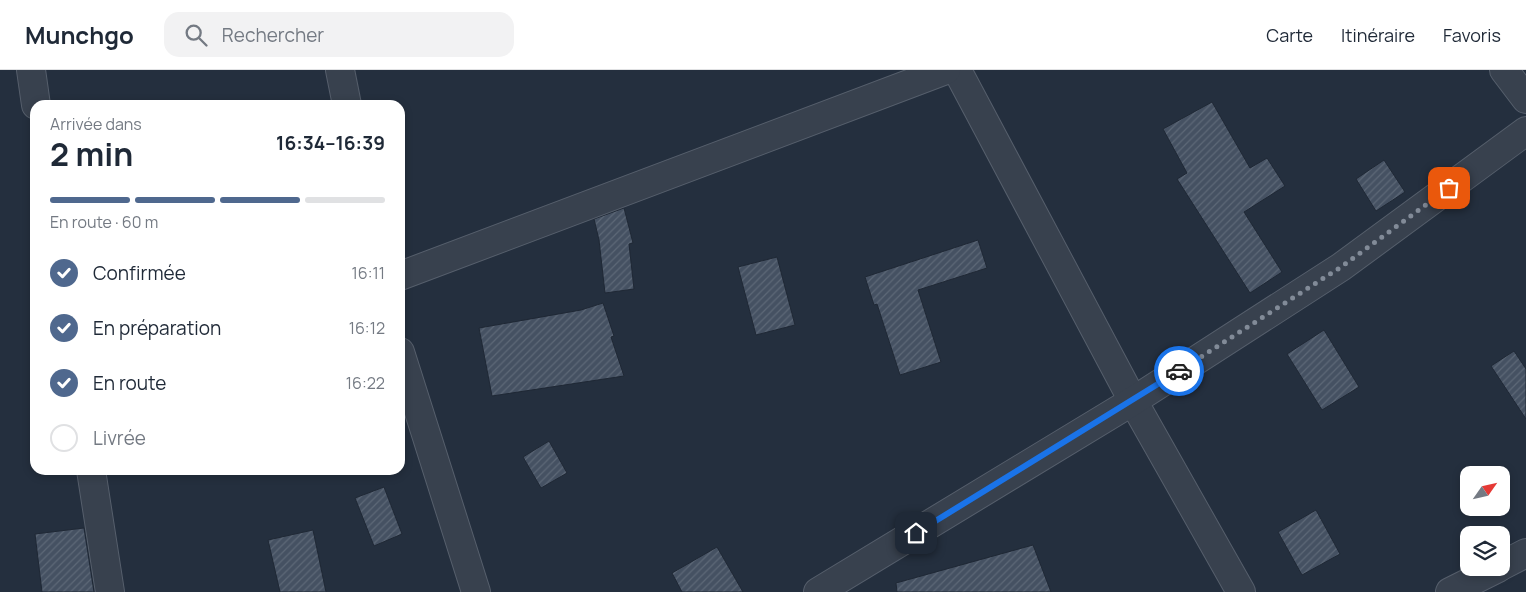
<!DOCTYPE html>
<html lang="fr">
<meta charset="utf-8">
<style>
:root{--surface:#fff;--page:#f2f2f3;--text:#1f2937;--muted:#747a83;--line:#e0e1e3;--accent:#4f688e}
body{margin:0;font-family:Manrope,sans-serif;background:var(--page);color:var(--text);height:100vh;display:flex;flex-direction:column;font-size:19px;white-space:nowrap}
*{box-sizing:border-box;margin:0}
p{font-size:16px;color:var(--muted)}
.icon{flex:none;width:28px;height:28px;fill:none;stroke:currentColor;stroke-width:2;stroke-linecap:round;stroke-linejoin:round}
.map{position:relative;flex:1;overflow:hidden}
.details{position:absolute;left:30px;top:30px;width:375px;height:375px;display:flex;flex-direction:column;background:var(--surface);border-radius:15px;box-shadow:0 2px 8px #0003}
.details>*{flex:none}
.needle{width:32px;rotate:56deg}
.buttons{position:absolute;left:1460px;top:396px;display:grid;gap:10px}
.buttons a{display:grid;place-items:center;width:50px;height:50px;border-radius:10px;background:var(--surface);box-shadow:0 2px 8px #0003;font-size:25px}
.pin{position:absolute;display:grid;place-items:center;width:42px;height:42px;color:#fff;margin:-21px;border-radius:10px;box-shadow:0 2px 8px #0006}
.courier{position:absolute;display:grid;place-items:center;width:50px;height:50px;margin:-25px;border:4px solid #1a73e8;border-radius:50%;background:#fff;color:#222;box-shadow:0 1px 6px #0007}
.head em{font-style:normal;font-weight:700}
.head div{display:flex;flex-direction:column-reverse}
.head{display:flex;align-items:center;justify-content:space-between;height:85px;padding:0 20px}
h1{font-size:32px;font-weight:700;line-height:38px}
.bar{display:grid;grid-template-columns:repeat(4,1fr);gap:8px 5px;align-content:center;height:60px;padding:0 20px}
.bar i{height:6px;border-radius:4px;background:var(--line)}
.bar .selected{background:var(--accent)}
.bar p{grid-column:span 4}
ol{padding:0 20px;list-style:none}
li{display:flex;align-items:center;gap:15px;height:55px}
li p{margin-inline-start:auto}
li .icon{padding:5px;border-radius:50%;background:var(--accent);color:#fff;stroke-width:4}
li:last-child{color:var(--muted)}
li i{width:28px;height:28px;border:2px solid var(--line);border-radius:50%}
header{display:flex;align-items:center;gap:30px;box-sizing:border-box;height:70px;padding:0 25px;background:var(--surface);border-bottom:1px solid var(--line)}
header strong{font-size:24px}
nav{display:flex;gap:28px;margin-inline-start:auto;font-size:18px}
.search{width:350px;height:45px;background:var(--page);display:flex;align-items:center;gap:12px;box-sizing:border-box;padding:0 18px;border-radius:15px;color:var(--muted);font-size:19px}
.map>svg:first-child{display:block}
.building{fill:url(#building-hatch);stroke:#1f2835}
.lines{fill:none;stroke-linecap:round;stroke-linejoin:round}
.minor-casing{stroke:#565f6c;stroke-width:30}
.minor{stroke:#38414e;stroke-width:28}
.done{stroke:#828b98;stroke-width:5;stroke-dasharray:0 9}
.route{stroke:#1a73e8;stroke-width:6}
</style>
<header>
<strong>Munchgo</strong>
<div class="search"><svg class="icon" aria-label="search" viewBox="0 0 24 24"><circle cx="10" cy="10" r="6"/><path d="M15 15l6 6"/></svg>Rechercher</div>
<nav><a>Carte</a><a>Itinéraire</a><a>Favoris</a></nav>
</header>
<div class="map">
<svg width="1526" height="522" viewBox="0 0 1526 522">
<defs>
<pattern id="building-hatch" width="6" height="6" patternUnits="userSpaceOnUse" patternTransform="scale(1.25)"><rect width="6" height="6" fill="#455162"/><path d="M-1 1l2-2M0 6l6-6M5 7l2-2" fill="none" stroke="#5d6877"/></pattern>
</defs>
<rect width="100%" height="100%" fill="#242f3e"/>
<g class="building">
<path d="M 1212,32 L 1250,98 L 1267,88 L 1285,116 L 1244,142 L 1282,202 L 1250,223 L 1177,109 L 1187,103 L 1163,59 Z"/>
<path d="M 1384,90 L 1405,122 L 1376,141 L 1356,109 Z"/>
<path d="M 624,138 L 633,173 L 629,174 L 634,219 L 605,223 L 599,170 L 594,149 Z"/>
<path d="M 978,170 L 987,198 L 918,220 L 941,292 L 900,305 L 877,234 L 874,235 L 865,207 Z"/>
<path d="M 777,187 L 795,255 L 756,265 L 738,197 Z"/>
<path d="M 603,233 L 614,266 L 611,267 L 624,306 L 492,326 L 479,258 L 581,240 Z"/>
<path d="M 1324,260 L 1359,317 L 1322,340 L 1287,284 Z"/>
<path d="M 1514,281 L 1526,299 L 1526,349 L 1491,296 Z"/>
<path d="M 549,371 L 567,403 L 541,418 L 523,387 Z"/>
<path d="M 384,417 L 402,464 L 374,476 L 355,428 Z"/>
<path d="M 1316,440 L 1340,484 L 1302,505 L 1278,462 Z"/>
<path d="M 84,458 L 94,522 L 42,522 L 35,464 Z"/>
<path d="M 313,460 L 326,522 L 280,522 L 268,470 Z"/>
<path d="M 1033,475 L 1051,522 L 897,522 L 896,513 Z"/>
<path d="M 717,477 L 743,522 L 682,522 L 672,503 Z"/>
</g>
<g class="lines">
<g class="minor-casing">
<g id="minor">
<path d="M 31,0 L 36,35"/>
<path d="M 340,0 L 347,35"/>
<path d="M 957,0 L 1133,331 L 1241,522"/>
<path d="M 1504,0 L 1526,29"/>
<path d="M 400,206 L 946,0"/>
<path d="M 400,282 L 476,522"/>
<path d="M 91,400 L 110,522"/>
<path d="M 1501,496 L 1526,483"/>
<path d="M 818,522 L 1133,331 L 1341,197 L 1526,61"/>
<path d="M 1450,522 L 1498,498"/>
</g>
</g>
<use href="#minor" class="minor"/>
</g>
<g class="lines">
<path class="done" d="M 1179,301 L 1341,197 L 1449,118"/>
<path class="route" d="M 916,463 L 1179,301"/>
</g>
</svg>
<div class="buttons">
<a><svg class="needle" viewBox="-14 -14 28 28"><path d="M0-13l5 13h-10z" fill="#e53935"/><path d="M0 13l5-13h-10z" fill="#747a83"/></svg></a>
<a><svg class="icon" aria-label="layers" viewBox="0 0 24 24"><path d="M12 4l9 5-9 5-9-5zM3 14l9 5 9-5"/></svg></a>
</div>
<div class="pin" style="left:1449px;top:118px;background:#ea580c"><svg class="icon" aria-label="bag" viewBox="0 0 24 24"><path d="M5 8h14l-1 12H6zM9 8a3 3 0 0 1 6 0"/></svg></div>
<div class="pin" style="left:916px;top:463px;background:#1f2937"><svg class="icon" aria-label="home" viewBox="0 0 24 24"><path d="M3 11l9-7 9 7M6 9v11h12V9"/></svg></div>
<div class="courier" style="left:1179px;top:301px"><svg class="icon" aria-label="car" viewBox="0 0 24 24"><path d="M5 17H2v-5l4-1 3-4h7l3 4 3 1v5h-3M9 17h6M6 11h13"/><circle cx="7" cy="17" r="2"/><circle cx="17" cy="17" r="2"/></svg></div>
<section class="details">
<div class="head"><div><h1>2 min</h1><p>Arrivée dans</p></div><em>16:34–16:39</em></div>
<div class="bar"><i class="selected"></i><i class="selected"></i><i class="selected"></i><i></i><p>En route · 60 m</p></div>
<ol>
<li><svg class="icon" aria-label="check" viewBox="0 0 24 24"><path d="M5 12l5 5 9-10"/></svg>Confirmée<p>16:11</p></li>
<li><svg class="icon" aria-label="check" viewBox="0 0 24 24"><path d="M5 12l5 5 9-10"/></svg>En préparation<p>16:12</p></li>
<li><svg class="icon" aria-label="check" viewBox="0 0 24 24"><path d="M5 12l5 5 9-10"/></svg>En route<p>16:22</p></li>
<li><i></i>Livrée</li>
</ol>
</section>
</div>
